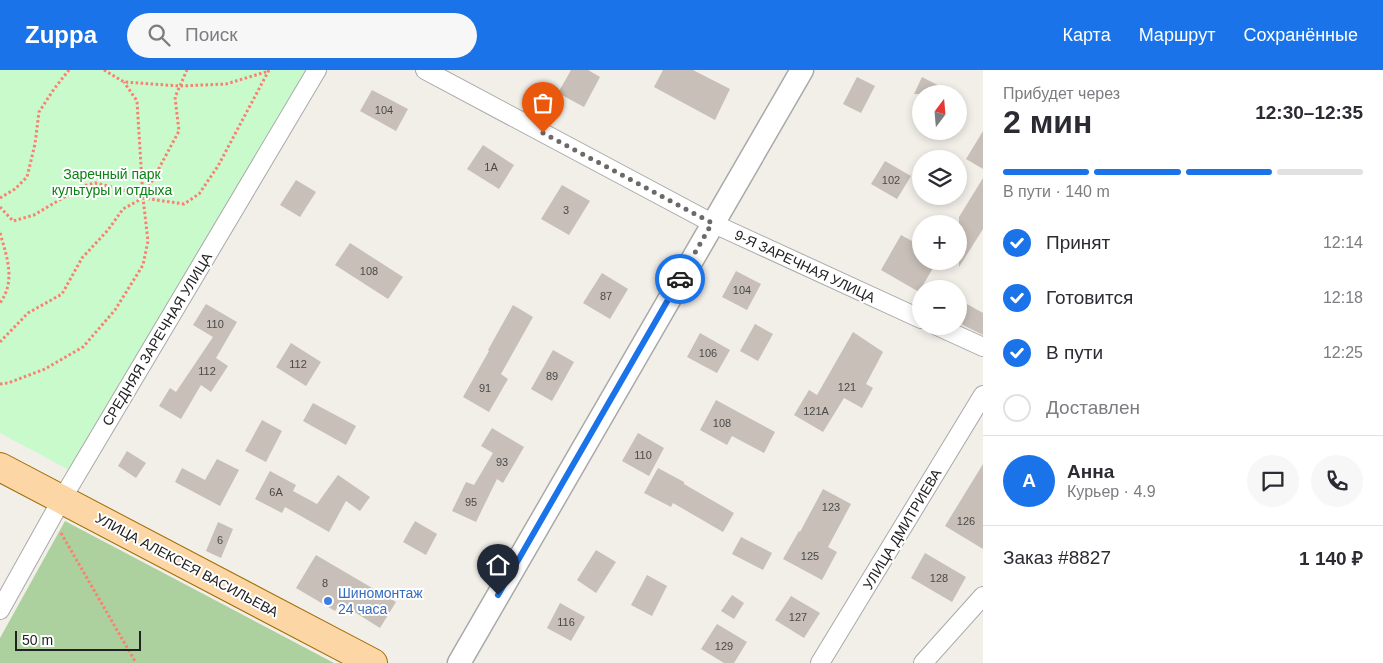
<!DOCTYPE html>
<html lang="ru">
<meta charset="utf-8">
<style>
:root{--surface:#fff;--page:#f7f7f7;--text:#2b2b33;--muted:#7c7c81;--line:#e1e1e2;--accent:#1a73e8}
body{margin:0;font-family:Helvetica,sans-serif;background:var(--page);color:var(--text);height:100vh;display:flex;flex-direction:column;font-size:19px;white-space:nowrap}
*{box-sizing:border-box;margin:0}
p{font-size:16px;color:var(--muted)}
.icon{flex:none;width:28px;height:28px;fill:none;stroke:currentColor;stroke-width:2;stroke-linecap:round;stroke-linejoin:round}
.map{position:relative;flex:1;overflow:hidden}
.panel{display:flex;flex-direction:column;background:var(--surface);width:400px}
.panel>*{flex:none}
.needle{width:32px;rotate:16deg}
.controls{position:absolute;left:912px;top:15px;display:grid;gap:10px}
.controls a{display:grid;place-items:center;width:55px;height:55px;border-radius:50%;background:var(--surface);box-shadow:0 2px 8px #0003;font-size:25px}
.scale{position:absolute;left:15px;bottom:12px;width:126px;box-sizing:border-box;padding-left:5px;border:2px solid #222;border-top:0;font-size:14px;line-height:18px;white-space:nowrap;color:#222;-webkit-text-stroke:4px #fff;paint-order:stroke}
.pin{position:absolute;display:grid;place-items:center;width:42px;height:42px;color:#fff;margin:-51px -21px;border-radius:50% 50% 50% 0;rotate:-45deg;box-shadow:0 0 5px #0007}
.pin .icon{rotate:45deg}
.courier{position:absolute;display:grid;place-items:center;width:50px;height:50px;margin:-25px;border:4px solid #1a73e8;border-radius:50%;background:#fff;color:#222;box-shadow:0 1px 6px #0007}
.headline em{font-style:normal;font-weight:800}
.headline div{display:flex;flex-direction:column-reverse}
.headline{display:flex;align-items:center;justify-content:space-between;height:85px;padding:0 20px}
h1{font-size:32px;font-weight:800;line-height:38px}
.bar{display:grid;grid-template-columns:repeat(4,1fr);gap:8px 5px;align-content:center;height:60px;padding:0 20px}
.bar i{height:6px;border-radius:4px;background:var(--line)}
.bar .active{background:var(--accent)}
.bar p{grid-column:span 4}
.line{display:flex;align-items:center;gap:12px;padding:0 20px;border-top:1px solid var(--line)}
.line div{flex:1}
.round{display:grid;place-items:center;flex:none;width:52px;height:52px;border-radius:26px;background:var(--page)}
ol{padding:0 20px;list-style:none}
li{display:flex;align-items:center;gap:15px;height:55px}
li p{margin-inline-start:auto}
li .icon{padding:5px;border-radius:50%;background:var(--accent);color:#fff;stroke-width:4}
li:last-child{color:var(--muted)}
li i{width:28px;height:28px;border:2px solid var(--line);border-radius:50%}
header{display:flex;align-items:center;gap:30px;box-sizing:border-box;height:70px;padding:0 25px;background:var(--accent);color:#fff}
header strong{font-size:24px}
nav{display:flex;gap:28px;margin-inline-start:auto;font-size:18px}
.search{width:350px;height:45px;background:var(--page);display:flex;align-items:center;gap:12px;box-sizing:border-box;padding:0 18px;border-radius:28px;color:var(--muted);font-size:19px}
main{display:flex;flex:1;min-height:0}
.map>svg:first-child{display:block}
.forest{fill:#add19e}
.park{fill:#c8facc}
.building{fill:#c7bfb8}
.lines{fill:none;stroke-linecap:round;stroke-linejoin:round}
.minor-casing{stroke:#a9a9a9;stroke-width:20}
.tertiary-casing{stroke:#a9a9a9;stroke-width:25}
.primary-casing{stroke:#a06b00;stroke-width:30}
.path{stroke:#fa8072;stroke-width:3;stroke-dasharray:2.5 2.5;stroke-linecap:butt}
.minor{stroke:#fff;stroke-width:18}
.tertiary{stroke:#fff;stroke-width:22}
.primary{stroke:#fcd6a4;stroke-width:28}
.done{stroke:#6b6a68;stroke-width:5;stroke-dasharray:0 9}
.route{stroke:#1a73e8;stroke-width:6}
.shop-dot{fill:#3f7fe0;stroke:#fff;stroke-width:2}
.labels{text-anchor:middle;stroke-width:4;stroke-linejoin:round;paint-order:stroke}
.number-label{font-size:11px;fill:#4b4948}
.park-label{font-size:14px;fill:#0c8416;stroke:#fff}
.street-label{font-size:14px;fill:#222;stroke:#fff}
.shop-label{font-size:14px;fill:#366cbe;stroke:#fff;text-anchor:start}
</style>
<header>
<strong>Zuppa</strong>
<div class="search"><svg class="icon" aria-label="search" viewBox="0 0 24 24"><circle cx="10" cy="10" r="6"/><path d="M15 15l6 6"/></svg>Поиск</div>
<nav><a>Карта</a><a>Маршрут</a><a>Сохранённые</a></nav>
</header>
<main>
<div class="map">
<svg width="983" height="593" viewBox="0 0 983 593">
<rect width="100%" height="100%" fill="#f2efe9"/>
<path class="forest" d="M 65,451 L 334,593 L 0,593 L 0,568 Z"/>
<path class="park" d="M 0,0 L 307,0 L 71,401 L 0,363 Z"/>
<g class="building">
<path d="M 571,0 L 588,0 L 600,7 L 584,37 L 558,23 Z"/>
<path d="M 663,0 L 693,0 L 730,19 L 715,50 L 654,17 Z"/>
<path d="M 857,7 L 875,16 L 861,43 L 843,34 Z"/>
<path d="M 922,7 L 955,24 L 914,24 Z"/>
<path d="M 372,20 L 408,39 L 396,61 L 360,41 Z"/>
<path d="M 983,61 L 983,99 L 966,89 Z"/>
<path d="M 483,75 L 514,95 L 499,119 L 467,99 Z"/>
<path d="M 885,91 L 911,106 L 897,129 L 871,114 Z"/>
<path d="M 983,108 L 983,159 L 959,197 L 959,147 Z"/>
<path d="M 296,110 L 316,122 L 300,147 L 280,135 Z"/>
<path d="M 562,115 L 590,131 L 569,165 L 541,149 Z"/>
<path d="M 901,165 L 921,176 L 921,191 L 937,191 L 919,222 L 881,200 Z"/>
<path d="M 350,173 L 403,207 L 388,229 L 335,195 Z"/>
<path d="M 736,201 L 761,214 L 747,240 L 722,227 Z"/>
<path d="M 602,203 L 628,219 L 610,249 L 583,233 Z"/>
<path d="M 206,234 L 237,252 L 216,288 L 228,296 L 211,322 L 201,315 L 181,349 L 159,336 L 170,318 L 176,322 L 213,267 L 193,255 Z"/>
<path d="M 967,234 L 983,243 L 983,265 L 959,253 L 959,247 Z"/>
<path d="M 513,235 L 533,247 L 501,304 L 508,309 L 489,342 L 463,327 L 489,281 L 488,280 Z"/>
<path d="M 755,254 L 773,264 L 758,291 L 740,281 Z"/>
<path d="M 853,262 L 883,282 L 866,314 L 873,318 L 862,338 L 844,328 L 823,362 L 794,345 L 809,320 L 817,325 Z"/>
<path d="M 700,263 L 730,280 L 717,303 L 687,287 Z"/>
<path d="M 291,273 L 321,292 L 306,316 L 276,297 Z"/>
<path d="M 553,280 L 574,292 L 552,331 L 531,319 Z"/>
<path d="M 716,330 L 775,362 L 764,383 L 732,366 L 727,375 L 700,360 Z"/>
<path d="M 313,333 L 356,356 L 346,375 L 303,351 Z"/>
<path d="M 262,350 L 282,361 L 266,392 L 245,381 Z"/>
<path d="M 492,358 L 524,377 L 503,413 L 497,409 L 476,452 L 452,441 L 466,412 L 474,415 L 493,383 L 481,376 Z"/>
<path d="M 638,363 L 664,378 L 649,406 L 622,391 Z"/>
<path d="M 127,381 L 146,393 L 136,408 L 118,396 Z"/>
<path d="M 217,389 L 239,400 L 220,436 L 175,412 L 182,398 L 205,410 Z"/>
<path d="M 983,394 L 983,479 L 945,456 Z"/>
<path d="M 658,398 L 684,412 L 684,414 L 734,443 L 723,462 L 673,433 L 671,437 L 644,423 Z"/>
<path d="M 270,401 L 296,415 L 293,421 L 317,434 L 338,405 L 370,427 L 360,441 L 346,431 L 329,462 L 285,437 L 282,443 L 255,429 Z"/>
<path d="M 823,419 L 851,434 L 828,477 L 837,482 L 822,510 L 783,489 L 799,461 L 800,462 Z"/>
<path d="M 415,451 L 437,464 L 426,485 L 403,472 Z"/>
<path d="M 218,452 L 233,459 L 221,488 L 206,481 Z"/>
<path d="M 741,467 L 772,483 L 763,500 L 732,484 Z"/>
<path d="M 596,480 L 616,492 L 596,523 L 577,510 Z"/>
<path d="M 925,483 L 966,507 L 952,532 L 911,508 Z"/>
<path d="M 316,485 L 396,532 L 380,558 L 340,533 L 335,541 L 296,518 Z"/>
<path d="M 647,505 L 667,516 L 652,546 L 631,535 Z"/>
<path d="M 732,525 L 744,533 L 734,549 L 721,541 Z"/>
<path d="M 791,526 L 820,543 L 804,568 L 775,550 Z"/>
<path d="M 560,533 L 585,547 L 571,571 L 547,558 Z"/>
<path d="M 717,554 L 747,572 L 734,593 L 724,593 L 701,579 Z"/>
</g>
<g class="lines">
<g class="minor-casing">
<g id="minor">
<path d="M 425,0 L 712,153 L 921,249"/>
<path d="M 937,256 L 983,277"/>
<path d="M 0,540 L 62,429 L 317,0"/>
<path d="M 820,593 L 983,325"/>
<path d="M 923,593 L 983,526"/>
</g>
</g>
<g class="tertiary-casing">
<path id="tertiary" d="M 459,593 L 802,0"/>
</g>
<g class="primary-casing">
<path id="primary" d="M 0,397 L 373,593"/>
</g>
<g class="path">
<path d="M 104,0 L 124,12 L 180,16 L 226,14 L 269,1"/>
<path d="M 0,128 L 15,119 L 27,107 L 35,74 L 39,42 L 54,19 L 69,0"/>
<path d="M 0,137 L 13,151 L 34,145 L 83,116 L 95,113 L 121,119 L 143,128 L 184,134 L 199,124 L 218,96 L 269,0"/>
<path d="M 0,163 C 7,187 16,211 0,233"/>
<path d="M 0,272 L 28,243 L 62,224 L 82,188 L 108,160 L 123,139 L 143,128 L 179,61 L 175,27 L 187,0"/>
<path d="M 0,314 L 8,313 L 45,299 L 83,277 L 115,240 L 143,195 L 148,171 L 143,128 L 137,31 L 124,12"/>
<path d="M 61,463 L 136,593"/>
</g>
<use href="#minor" class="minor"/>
<use href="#tertiary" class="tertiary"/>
<use href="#primary" class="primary"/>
</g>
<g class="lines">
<path class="done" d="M 543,63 L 712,153 L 680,209"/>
<path class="route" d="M 498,525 L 680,209"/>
</g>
<circle class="shop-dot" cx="328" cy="531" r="5"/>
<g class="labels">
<g class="number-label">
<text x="384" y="44">104</text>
<text x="491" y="101">1А</text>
<text x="891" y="114">102</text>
<text x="566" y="144">3</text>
<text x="369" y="205">108</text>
<text x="742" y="224">104</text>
<text x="606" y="230">87</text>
<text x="215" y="258">110</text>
<text x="708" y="287">106</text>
<text x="298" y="298">112</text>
<text x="207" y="305">112</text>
<text x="552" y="310">89</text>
<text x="847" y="321">121</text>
<text x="485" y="322">91</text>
<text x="816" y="345">121А</text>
<text x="722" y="357">108</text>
<text x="643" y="389">110</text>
<text x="502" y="396">93</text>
<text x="276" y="426">6А</text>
<text x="471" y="436">95</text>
<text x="831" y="441">123</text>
<text x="966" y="455">126</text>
<text x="220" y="474">6</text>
<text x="810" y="490">125</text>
<text x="939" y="512">128</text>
<text x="325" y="517">8</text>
<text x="798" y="551">127</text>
<text x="566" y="556">116</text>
<text x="724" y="580">129</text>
</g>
<g class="park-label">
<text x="112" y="109">Заречный парк<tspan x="112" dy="16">культуры и отдыха</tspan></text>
</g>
<g class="street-label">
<text transform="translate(805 196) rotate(25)" y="5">9-Я ЗАРЕЧНАЯ УЛИЦА</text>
<text transform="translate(157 269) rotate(-59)" y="5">СРЕДНЯЯ ЗАРЕЧНАЯ УЛИЦА</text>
<text transform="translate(902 459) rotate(-59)" y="5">УЛИЦА ДМИТРИЕВА</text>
<text transform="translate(187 495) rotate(28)" y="5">УЛИЦА АЛЕКСЕЯ ВАСИЛЬЕВА</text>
</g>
<g class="shop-label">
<text x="338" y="528">Шиномонтаж<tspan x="338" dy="16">24 часа</tspan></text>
</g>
</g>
</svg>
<div class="controls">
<a><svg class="needle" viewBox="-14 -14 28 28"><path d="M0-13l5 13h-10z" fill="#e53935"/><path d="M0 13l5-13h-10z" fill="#7c7c81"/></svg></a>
<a><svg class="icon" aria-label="layers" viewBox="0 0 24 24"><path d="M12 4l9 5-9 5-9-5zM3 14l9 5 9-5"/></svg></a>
<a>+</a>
<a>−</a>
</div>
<div class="scale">50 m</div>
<div class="pin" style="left:543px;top:63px;background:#ea580c"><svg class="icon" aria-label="bag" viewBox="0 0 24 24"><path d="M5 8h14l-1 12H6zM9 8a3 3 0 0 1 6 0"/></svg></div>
<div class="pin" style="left:498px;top:525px;background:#1f2937"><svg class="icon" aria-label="home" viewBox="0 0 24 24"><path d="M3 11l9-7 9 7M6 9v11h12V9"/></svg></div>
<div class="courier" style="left:680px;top:209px"><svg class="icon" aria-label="car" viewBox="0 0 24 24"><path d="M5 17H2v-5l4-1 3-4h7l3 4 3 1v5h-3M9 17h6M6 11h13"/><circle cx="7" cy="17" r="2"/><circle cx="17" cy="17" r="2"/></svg></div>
</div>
<section class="panel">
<div class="headline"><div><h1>2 мин</h1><p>Прибудет через</p></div><em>12:30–12:35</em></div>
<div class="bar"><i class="active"></i><i class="active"></i><i class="active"></i><i></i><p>В пути · 140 m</p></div>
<ol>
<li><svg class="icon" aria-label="check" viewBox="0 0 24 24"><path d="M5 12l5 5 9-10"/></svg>Принят<p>12:14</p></li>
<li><svg class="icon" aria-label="check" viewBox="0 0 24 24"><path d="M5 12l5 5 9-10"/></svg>Готовится<p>12:18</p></li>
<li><svg class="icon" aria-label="check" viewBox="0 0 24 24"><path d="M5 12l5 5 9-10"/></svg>В пути<p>12:25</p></li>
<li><i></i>Доставлен</li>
</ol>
<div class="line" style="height:90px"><b class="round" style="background:var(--accent);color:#fff">А</b><div><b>Анна</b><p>Курьер · 4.9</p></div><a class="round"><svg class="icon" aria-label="chat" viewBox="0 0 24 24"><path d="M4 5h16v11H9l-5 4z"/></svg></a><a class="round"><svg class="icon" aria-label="phone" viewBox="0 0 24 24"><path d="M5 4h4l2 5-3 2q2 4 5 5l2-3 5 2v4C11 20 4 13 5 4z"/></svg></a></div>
<div class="line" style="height:65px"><div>Заказ #8827</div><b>1 140 ₽</b></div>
</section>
</main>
